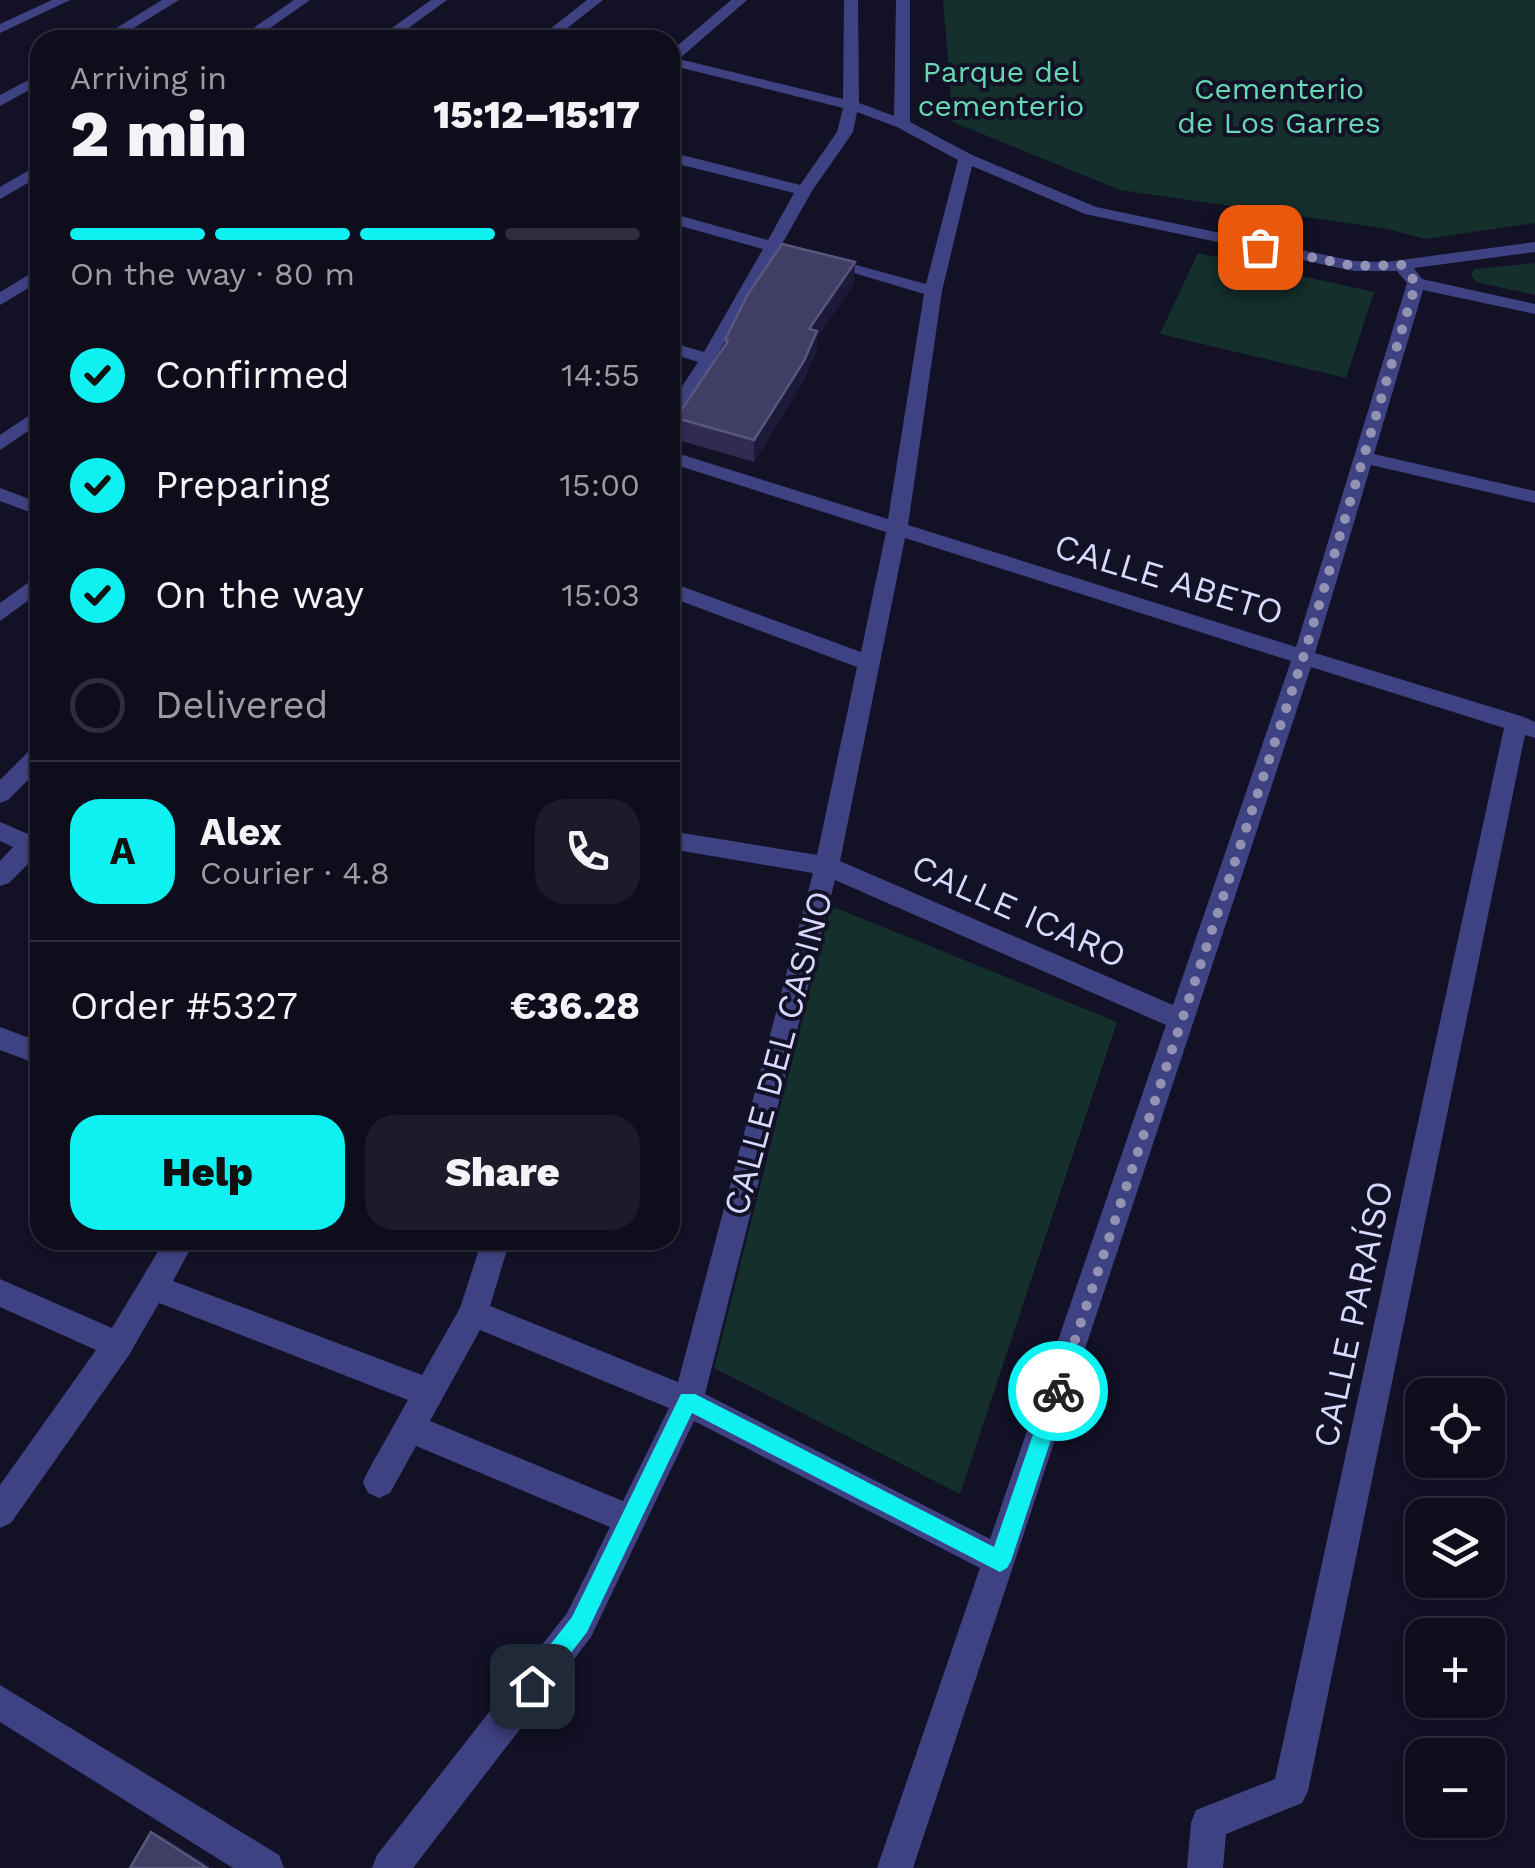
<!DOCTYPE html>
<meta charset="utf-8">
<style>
:root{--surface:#0e0d1c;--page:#1c1b29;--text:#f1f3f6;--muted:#9b9ca3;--line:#2e2d3b;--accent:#0ff0f1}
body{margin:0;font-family:"Work Sans",sans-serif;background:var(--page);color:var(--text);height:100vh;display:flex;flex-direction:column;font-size:38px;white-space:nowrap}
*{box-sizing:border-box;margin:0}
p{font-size:32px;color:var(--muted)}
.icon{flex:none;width:55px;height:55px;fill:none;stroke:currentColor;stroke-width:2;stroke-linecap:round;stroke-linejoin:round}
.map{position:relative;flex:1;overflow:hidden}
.side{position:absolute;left:30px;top:30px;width:650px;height:1220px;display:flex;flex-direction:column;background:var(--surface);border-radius:30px;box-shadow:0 2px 8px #0004,0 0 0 2px var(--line)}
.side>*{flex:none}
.fabs{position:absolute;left:1405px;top:1378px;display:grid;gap:20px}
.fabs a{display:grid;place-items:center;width:100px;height:100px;border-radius:20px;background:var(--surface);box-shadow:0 2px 8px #0004,0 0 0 2px var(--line);font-size:50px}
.pin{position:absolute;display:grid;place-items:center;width:85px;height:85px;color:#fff;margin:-42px;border-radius:20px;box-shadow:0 5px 15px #0006}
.courier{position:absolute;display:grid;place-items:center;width:100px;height:100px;margin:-50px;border:8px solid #0ff0f1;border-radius:50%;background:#fff;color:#222;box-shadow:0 2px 12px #0007}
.head em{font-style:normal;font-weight:800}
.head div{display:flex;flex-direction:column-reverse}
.head{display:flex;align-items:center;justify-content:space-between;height:170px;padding:0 40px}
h1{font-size:65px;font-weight:800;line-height:75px}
.bar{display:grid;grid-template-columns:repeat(4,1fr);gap:15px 10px;align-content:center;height:120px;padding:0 40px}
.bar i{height:12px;border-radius:8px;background:var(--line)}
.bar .active{background:var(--accent)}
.bar p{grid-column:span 4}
.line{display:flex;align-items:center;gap:25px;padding:0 40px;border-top:2px solid var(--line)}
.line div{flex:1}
.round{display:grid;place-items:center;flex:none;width:105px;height:105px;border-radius:30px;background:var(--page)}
ol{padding:0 40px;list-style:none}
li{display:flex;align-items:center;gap:30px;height:110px}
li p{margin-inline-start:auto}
li .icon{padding:10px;border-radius:50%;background:var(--accent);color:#111;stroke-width:4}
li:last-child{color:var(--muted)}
li i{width:55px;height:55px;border:5px solid var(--line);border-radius:50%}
.primary-button{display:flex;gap:20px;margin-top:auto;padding:20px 40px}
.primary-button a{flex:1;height:115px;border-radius:30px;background:var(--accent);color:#111;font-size:40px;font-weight:800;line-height:115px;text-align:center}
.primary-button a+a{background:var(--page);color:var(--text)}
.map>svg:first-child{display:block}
.green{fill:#142f2c}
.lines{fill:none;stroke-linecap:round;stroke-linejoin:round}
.street{fill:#3f4282;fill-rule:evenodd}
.wall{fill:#2f2b53}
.shaded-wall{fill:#1c1939}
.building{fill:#413e65;stroke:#59567d;stroke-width:2.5}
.route{fill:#0ff0f1}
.done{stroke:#9392b2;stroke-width:10;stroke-dasharray:0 18}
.labels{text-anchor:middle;stroke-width:8;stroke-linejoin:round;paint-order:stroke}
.far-park-label{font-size:30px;fill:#67d9b2;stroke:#121126}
.street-label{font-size:35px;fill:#d8d8fd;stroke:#121126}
</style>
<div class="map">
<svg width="1535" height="1868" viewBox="0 0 1535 1868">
<rect width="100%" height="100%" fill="#121126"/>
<g class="green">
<path d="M 943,0 L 1535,0 L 1535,223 L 1425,239 L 1388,229 L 1120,190 L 953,122 Z"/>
<path d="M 1198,253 L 1374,292 L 1346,378 L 1160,334 Z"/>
<path d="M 1535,263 L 1535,295 L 1476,282 L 1471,275 L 1474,269 Z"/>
<path d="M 831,906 L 1117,1022 L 960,1494 L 714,1368 Z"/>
</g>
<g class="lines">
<g class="street">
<path d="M 52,0 L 70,0 L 0,33 L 0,24 Z"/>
<path d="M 162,0 L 179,0 L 114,40 L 97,40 Z"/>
<path d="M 294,0 L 310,0 L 253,40 L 236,40 Z"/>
<path d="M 431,0 L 447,0 L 392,40 L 375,40 Z"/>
<path d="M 587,0 L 603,0 L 552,40 L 536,40 Z"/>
<path d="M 731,0 L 747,0 L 679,59 L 843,99 L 844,0 L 858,0 L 859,103 L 894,116 L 896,0 L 910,0 L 910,122 L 972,155 L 1096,207 L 1354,261 L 1386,262 L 1535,242 L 1535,252 L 1414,268 L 1422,279 L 1535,304 L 1535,314 L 1423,290 L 1374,454 L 1535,491 L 1535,503 L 1371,465 L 1315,653 L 1524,717 L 1535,722 L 1535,738 L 1525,735 L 1308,1791 L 1302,1803 L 1226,1834 L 1223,1868 L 1187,1868 L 1191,1823 L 1196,1810 L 1275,1779 L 1504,728 L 1311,667 L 913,1868 L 877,1868 L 980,1568 L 694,1421 L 591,1637 L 413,1868 L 372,1868 L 377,1855 L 567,1613 L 610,1527 L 416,1446 L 390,1493 L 379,1498 L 368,1493 L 363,1482 L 368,1471 L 408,1400 L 159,1303 L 129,1355 L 11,1523 L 0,1528 L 0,1485 L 96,1350 L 0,1307 L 0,1279 L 112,1328 L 165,1240 L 195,1240 L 173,1281 L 422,1375 L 460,1308 L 482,1240 L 510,1240 L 490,1306 L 678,1382 L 813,873 L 670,849 L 670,831 L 817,855 L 857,667 L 670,597 L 670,582 L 861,652 L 886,532 L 670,463 L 670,451 L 888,519 L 924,294 L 814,261 L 823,256 L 926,284 L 958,160 L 897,127 L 857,112 L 853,132 L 812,191 L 782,244 L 792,250 L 784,255 L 777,253 L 677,423 L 670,425 L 670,405 L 698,362 L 670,353 L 670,342 L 704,352 L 763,249 L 670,223 L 670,213 L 768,240 L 794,193 L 670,162 L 670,152 L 800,185 L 837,132 L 843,108 L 670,65 L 670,52 ZM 972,166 L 1085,214 L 1354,271 L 1397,271 L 1407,283 L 1296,647 L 908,525 L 942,291 ZM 905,538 L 1291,661 L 1173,1005 L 840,861 ZM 835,880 L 1166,1025 L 990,1539 L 705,1394 ZM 480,1330 L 669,1408 L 623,1501 L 430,1421 Z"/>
<path d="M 40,74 L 40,84 L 0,106 L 0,95 Z"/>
<path d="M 40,164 L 40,176 L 0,199 L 0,187 Z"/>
<path d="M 40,268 L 40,281 L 0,305 L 0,292 Z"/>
<path d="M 40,408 L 40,423 L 0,450 L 0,435 Z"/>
<path d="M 0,488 L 40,503 L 40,516 L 0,501 Z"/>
<path d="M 40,574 L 40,592 L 0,621 L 0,603 Z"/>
<path d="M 40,746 L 40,768 L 8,800 L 0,803 L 0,780 L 32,748 Z"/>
<path d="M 0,822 L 40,839 L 40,858 L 35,857 L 9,883 L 0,886 L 0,861 L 13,847 L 0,841 Z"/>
<path d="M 0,1027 L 40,1042 L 40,1065 L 0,1050 Z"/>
<path d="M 0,1685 L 279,1855 L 284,1868 L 233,1868 L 0,1722 Z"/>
</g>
</g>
<path class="wall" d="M 854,283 L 817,338 L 816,352 L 803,382 L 754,462 L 678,440 L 676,418 L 725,345 L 725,340 Z"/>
<g class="shaded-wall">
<path d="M 855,262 L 854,283 L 817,338 L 816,352 L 803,382 L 754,462 L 754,440 L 809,329 Z"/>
<path d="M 151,1832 L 166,1838 L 214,1868 L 207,1868 Z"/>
</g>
<g class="building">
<path d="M 782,244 L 855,262 L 809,329 L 817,331 L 804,361 L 754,440 L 676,418 L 728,341 L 725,340 L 748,294 Z"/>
<path d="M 151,1832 L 207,1868 L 130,1868 Z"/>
</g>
<path class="route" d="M 1058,1381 L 1067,1391 L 1011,1561 L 1007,1568 L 1000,1572 L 692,1413 L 587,1632 L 540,1693 L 532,1696 L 524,1693 L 521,1686 L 524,1678 L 572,1617 L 681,1394 L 695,1394 L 994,1547 L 1048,1391 Z"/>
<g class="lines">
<path class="done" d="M 1058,1391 L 1304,655 L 1416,283 L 1402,265 L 1354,266 L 1260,247"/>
</g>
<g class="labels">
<g class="far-park-label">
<text x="1001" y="82">Parque del<tspan x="1001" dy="34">cementerio</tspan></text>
<text x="1279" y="99">Cementerio<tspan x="1279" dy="34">de Los Garres</tspan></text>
</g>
<g class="street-label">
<text transform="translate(1169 579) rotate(17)" y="12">CALLE ABETO</text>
<text transform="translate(1019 911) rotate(24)" y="12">CALLE ICARO</text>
<text transform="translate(778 1053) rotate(-75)" y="12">CALLE DEL CASINO</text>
<text transform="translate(1353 1314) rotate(-78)" y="12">CALLE PARAÍSO</text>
</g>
</g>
</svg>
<div class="fabs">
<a><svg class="icon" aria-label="locate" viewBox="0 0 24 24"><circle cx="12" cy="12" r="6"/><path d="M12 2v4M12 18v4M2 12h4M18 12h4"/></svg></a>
<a><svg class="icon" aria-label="layers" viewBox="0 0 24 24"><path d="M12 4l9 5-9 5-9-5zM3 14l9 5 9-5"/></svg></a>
<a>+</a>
<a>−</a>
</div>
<div class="pin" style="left:1260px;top:247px;background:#ea580c"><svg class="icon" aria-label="bag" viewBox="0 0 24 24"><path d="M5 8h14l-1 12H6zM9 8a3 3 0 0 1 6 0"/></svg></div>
<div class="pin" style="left:532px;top:1686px;background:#1f2937"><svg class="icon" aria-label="home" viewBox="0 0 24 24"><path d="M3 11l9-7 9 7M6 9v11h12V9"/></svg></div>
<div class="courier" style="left:1058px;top:1391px"><svg class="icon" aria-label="bike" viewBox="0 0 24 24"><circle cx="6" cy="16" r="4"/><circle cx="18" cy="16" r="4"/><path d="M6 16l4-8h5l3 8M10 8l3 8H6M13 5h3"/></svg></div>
<section class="side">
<div class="head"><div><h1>2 min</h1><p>Arriving in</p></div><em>15:12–15:17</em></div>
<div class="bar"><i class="active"></i><i class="active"></i><i class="active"></i><i></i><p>On the way · 80 m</p></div>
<ol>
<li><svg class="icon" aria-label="check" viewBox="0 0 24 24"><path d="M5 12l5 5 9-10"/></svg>Confirmed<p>14:55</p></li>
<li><svg class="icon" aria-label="check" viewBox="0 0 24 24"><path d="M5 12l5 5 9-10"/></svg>Preparing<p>15:00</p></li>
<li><svg class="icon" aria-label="check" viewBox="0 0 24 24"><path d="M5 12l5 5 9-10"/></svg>On the way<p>15:03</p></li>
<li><i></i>Delivered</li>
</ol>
<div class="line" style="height:180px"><b class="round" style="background:var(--accent);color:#111">A</b><div><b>Alex</b><p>Courier · 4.8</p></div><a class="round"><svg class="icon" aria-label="phone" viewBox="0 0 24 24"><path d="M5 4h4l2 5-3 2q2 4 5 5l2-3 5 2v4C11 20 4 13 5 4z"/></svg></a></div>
<div class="line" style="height:130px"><div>Order #5327</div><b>€36.28</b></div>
<div class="primary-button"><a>Help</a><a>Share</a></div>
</section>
</div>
